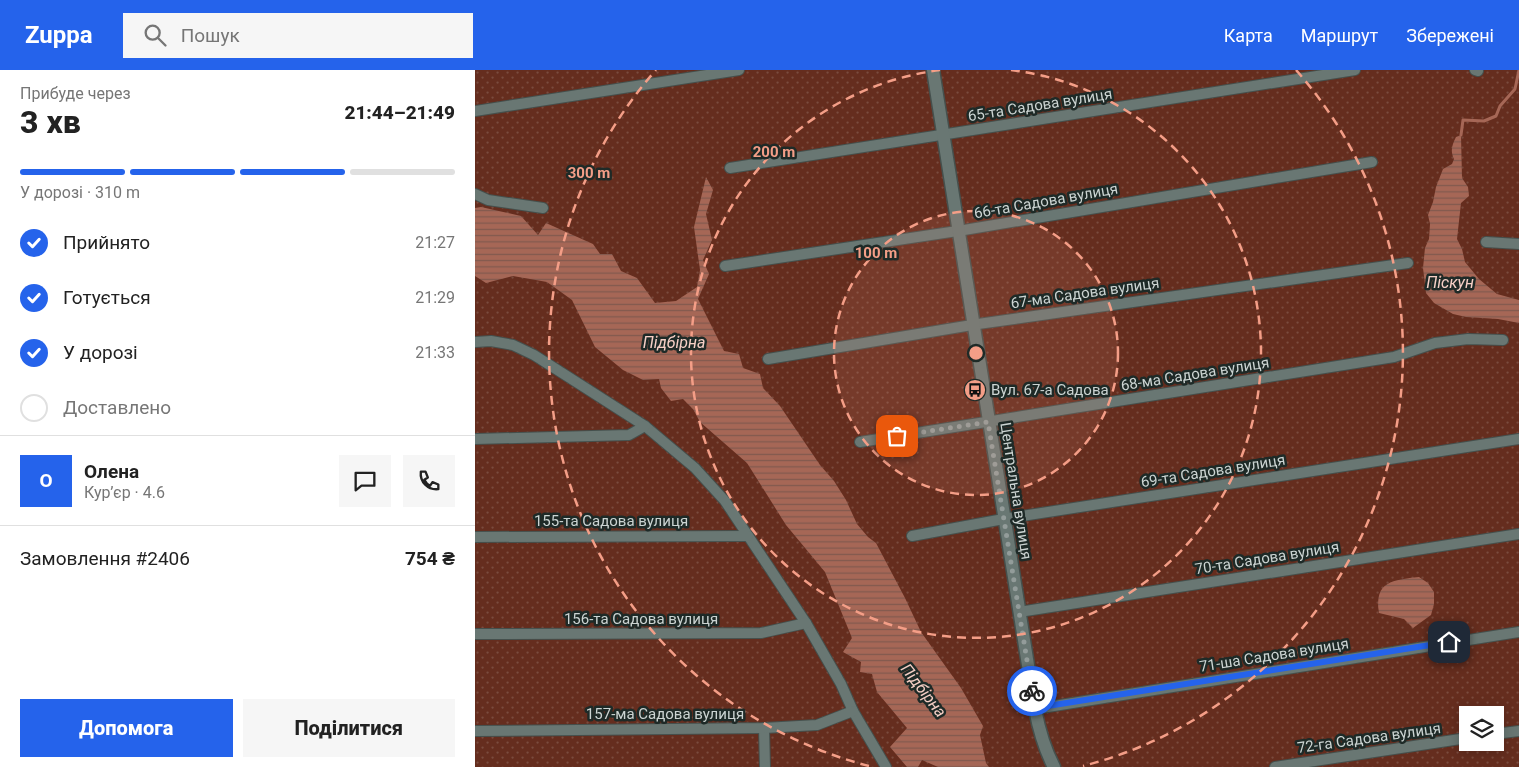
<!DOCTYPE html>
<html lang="uk">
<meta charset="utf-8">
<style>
:root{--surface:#fff;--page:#f6f6f6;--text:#222;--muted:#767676;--line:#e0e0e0;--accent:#2563eb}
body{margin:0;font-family:Roboto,sans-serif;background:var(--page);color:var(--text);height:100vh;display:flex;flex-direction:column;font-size:19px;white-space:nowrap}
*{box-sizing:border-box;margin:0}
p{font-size:16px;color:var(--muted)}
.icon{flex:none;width:28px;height:28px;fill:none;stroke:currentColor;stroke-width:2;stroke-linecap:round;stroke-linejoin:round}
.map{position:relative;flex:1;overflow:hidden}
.side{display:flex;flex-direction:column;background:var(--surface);width:475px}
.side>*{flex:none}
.buttons{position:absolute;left:984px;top:636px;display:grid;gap:10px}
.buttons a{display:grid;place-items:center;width:45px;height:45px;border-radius:0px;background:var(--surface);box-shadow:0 2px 12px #0003;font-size:25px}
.pin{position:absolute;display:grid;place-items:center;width:42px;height:42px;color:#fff;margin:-21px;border-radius:10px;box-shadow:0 2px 8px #0006}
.courier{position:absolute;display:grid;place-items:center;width:50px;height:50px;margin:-25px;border:4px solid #2563eb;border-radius:50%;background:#fff;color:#222;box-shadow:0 1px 6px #0007}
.overview em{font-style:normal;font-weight:800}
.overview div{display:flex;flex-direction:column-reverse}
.overview{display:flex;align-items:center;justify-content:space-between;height:85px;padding:0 20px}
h1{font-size:32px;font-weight:800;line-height:38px}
.bar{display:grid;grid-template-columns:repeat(4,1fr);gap:8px 5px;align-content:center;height:60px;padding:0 20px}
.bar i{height:6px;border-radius:4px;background:var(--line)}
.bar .active{background:var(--accent)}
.bar p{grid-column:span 4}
.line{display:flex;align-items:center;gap:12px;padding:0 20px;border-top:1px solid var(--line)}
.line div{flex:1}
.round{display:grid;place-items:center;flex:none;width:52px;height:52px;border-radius:0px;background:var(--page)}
ol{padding:0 20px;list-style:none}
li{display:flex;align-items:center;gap:15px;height:55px}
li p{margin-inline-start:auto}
li .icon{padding:5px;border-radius:50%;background:var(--accent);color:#fff;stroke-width:4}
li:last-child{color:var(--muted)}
li i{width:28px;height:28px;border:2px solid var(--line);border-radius:50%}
.button{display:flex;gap:10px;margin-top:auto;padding:10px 20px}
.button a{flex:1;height:58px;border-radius:0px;background:var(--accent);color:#fff;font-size:20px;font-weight:800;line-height:58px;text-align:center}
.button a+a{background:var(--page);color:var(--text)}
header{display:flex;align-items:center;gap:30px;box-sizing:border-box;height:70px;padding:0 25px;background:var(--accent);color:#fff}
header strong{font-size:24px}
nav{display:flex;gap:28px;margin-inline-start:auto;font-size:18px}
.search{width:350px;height:45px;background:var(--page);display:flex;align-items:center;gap:12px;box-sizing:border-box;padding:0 18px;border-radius:0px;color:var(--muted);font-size:19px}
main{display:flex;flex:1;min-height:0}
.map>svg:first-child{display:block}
.park{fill:url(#park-dots);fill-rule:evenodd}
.water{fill:url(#water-rules)}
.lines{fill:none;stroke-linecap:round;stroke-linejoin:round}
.stream{stroke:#a66756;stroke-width:3}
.minor-casing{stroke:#45504d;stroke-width:12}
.tertiary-casing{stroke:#45504d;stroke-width:15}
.minor{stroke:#697773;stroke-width:10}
.tertiary{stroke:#697773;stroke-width:12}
.done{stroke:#939c9a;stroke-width:5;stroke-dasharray:0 9}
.route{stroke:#2563eb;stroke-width:6}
.ring{fill:none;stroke:#f49e87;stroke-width:2.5;stroke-dasharray:9 6}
.labels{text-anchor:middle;stroke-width:5;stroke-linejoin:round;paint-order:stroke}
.street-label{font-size:15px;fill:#ccd4d2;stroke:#1e2a27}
.poi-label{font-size:15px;fill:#ccd4d2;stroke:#1e2a27;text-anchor:start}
.water-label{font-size:16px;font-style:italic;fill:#f7d0c6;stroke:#1e2a27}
.centre{fill:#f49e87;stroke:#1e2a27;stroke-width:2.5}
.ring-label{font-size:15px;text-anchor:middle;font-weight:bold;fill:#f49e87;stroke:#1e2a27;stroke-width:5;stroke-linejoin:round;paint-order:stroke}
</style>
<header>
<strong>Zuppa</strong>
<div class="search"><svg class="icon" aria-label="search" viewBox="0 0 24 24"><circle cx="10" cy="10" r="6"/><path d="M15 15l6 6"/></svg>Пошук</div>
<nav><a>Карта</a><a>Маршрут</a><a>Збережені</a></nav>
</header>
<main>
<section class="side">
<div class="overview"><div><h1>3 хв</h1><p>Прибуде через</p></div><em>21:44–21:49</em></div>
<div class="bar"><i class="active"></i><i class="active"></i><i class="active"></i><i></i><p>У дорозі · 310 m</p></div>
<ol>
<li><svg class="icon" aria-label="check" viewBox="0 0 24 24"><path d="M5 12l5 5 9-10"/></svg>Прийнято<p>21:27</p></li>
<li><svg class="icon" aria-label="check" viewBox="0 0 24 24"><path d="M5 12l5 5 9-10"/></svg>Готується<p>21:29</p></li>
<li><svg class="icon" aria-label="check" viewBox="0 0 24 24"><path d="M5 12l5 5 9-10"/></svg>У дорозі<p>21:33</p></li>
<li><i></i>Доставлено</li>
</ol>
<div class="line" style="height:90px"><b class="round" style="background:var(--accent);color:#fff">О</b><div><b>Олена</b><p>Кур’єр · 4.6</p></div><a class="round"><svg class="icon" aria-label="chat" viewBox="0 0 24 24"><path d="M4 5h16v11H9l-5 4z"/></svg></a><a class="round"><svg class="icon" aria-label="phone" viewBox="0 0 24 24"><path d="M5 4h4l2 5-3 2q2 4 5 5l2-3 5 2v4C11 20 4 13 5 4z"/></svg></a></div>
<div class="line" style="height:65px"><div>Замовлення #2406</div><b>754 ₴</b></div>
<div class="button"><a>Допомога</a><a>Поділитися</a></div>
</section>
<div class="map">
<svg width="1044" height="697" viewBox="0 0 1044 697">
<defs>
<pattern id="park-dots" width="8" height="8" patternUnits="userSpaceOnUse" patternTransform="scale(1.25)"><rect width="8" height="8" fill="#652d1e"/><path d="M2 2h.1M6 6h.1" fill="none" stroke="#7a4b3e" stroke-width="1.8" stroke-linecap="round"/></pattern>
<pattern id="water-rules" width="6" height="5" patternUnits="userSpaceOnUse" patternTransform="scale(1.25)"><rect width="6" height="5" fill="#a66756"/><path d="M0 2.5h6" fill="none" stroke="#81594e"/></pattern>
</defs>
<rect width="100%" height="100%" fill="#283431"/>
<path class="park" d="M 0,0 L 1044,0 L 1044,697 L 0,697 ZM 992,645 L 1020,645 L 1020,672 L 992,672 Z"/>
<g class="water">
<path d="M 986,65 L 987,108 L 993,117 L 994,126 L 986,133 L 982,169 L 987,179 L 990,192 L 1004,209 L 1022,224 L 1044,230 L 1044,253 L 1023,249 L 991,247 L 978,244 L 959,233 L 951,223 L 948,198 L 950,178 L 954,169 L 955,154 L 953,145 L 958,132 L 961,117 L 968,99 L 977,94 L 979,89 C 975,81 977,75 981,67 Z"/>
<path d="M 231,107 L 238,120 L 231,144 L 237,170 L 228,190 L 234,204 L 223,229 L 249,281 L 264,284 L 268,298 L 285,304 L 288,318 L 305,336 L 345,395 L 359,411 L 371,430 L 382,454 L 393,467 L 401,473 L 430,528 L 446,562 L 486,618 L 508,656 L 505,665 L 511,693 L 514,697 L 463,697 L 447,690 L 443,697 L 432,697 L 415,677 L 432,658 L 402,622 L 397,604 L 385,602 L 386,592 L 368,582 L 377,568 L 350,502 L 311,455 L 272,393 L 225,352 L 218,339 L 208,329 L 196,331 L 186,318 L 184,309 L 168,310 L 148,300 L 120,277 L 97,230 L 72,212 L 38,206 L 11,213 L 0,206 L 0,138 L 6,137 L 46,146 L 63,165 L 71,153 L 118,174 L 125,184 L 137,184 L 146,201 L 162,208 L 180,233 L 201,231 L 222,217 L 225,200 L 219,157 Z"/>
<path d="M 944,507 L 953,513 L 959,522 L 959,534 L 956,545 L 938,558 L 929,549 L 904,543 C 899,511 918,510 944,507 Z"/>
</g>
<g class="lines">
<path class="stream" d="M 986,65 L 988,50 L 1009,51 L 1021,46 L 1025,36 L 1040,19 L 1044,0"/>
<g class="minor-casing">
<g id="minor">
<path d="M 1000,0 L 1003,1"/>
<path d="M 0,41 L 264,0"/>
<path d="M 255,98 L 880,0"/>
<path d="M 0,124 L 13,130 L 68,138"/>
<path d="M 1011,172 L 1044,174"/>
<path d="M 250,196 L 489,160 L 897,92"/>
<path d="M 0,272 L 16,271 L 38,275 L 59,285 L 170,356 L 220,398 L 250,431 L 331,553 L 366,614 L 378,641 L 411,697"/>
<path d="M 293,289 L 503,254 L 933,193"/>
<path d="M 0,369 L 154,365 L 170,356"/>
<path d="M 385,372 L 919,287 L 960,273 L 993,269 L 1028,270"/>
<path d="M 437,466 L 534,448 L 1044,369"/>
<path d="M 0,467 L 273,466"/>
<path d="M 544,542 L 1044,464"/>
<path d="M 0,564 L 286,563 L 331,553"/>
<path d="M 560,639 L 1044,562"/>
<path d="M 289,658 L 290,697"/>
<path d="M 0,661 L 289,658 L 342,655 L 378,641"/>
<path d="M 1020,664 L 1044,661"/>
<path d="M 800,697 L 992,668"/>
</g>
</g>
<g class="tertiary-casing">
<path id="tertiary" d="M 458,0 L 560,639 C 564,660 569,678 579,697"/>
</g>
<use href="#minor" class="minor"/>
<use href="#tertiary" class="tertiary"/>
</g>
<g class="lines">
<path class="done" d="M 422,366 L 513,352 L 557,621"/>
<path class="route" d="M 557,621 L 560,638 L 974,572"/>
</g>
<circle cx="501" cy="283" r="142" fill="#f49e87" fill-opacity=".12"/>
<g class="ring">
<circle cx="501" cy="283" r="142"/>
<path d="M536 0A285 285 0 1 1 466 0"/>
<path d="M394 696A427 427 0 0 1 181 0M821 0A427 427 0 0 1 608 696"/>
</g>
<defs>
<g id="bus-disc" transform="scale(1.125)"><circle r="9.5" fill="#f49e87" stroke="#1e2a27"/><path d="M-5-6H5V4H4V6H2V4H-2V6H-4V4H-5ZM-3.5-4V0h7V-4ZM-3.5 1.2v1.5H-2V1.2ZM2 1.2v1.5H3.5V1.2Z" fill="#111"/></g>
</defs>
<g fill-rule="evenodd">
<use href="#bus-disc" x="500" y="320"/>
</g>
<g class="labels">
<g class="street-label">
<text transform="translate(565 35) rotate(-9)" y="5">65-та Садова вулиця</text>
<text transform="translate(571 131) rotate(-10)" y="5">66-та Садова вулиця</text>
<text transform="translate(610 223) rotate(-8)" y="5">67-ма Садова вулиця</text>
<text transform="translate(720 304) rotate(-9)" y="5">68-ма Садова вулиця</text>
<text transform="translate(738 401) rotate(-9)" y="5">69-та Садова вулиця</text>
<text transform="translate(541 421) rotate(81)" y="5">Центральна вулиця</text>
<text x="136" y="456">155-та Садова вулиця</text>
<text transform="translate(792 488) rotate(-9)" y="5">70-та Садова вулиця</text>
<text x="166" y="554">156-та Садова вулиця</text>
<text transform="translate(799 585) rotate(-9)" y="5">71-ша Садова вулиця</text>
<text x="190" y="649">157-ма Садова вулиця</text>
<text transform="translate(894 668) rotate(-8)" y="5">72-га Садова вулиця</text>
</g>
<g class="poi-label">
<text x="516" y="325">Вул. 67-а Садова</text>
</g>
<g class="water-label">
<text x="975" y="218">Піскун</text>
<text x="199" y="278">Підбірна</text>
<text transform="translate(449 620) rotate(52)" y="6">Підбірна</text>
</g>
</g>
<circle cx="501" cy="283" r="8" class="centre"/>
<g class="ring-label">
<text x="299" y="87">200 m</text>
<text x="114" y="108">300 m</text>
<text x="401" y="188">100 m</text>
</g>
</svg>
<div class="buttons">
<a><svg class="icon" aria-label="layers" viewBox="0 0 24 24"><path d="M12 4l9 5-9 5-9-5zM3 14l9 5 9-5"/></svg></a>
</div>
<div class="pin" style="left:422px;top:366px;background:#ea580c"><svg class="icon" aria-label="bag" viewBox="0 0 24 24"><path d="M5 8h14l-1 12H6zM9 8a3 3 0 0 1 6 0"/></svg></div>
<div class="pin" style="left:974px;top:572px;background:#1f2937"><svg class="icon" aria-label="home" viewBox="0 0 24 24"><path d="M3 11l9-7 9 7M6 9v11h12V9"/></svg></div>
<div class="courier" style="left:557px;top:621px"><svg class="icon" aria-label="bike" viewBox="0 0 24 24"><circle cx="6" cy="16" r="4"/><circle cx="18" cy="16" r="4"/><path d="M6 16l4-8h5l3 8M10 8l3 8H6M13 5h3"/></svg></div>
</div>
</main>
